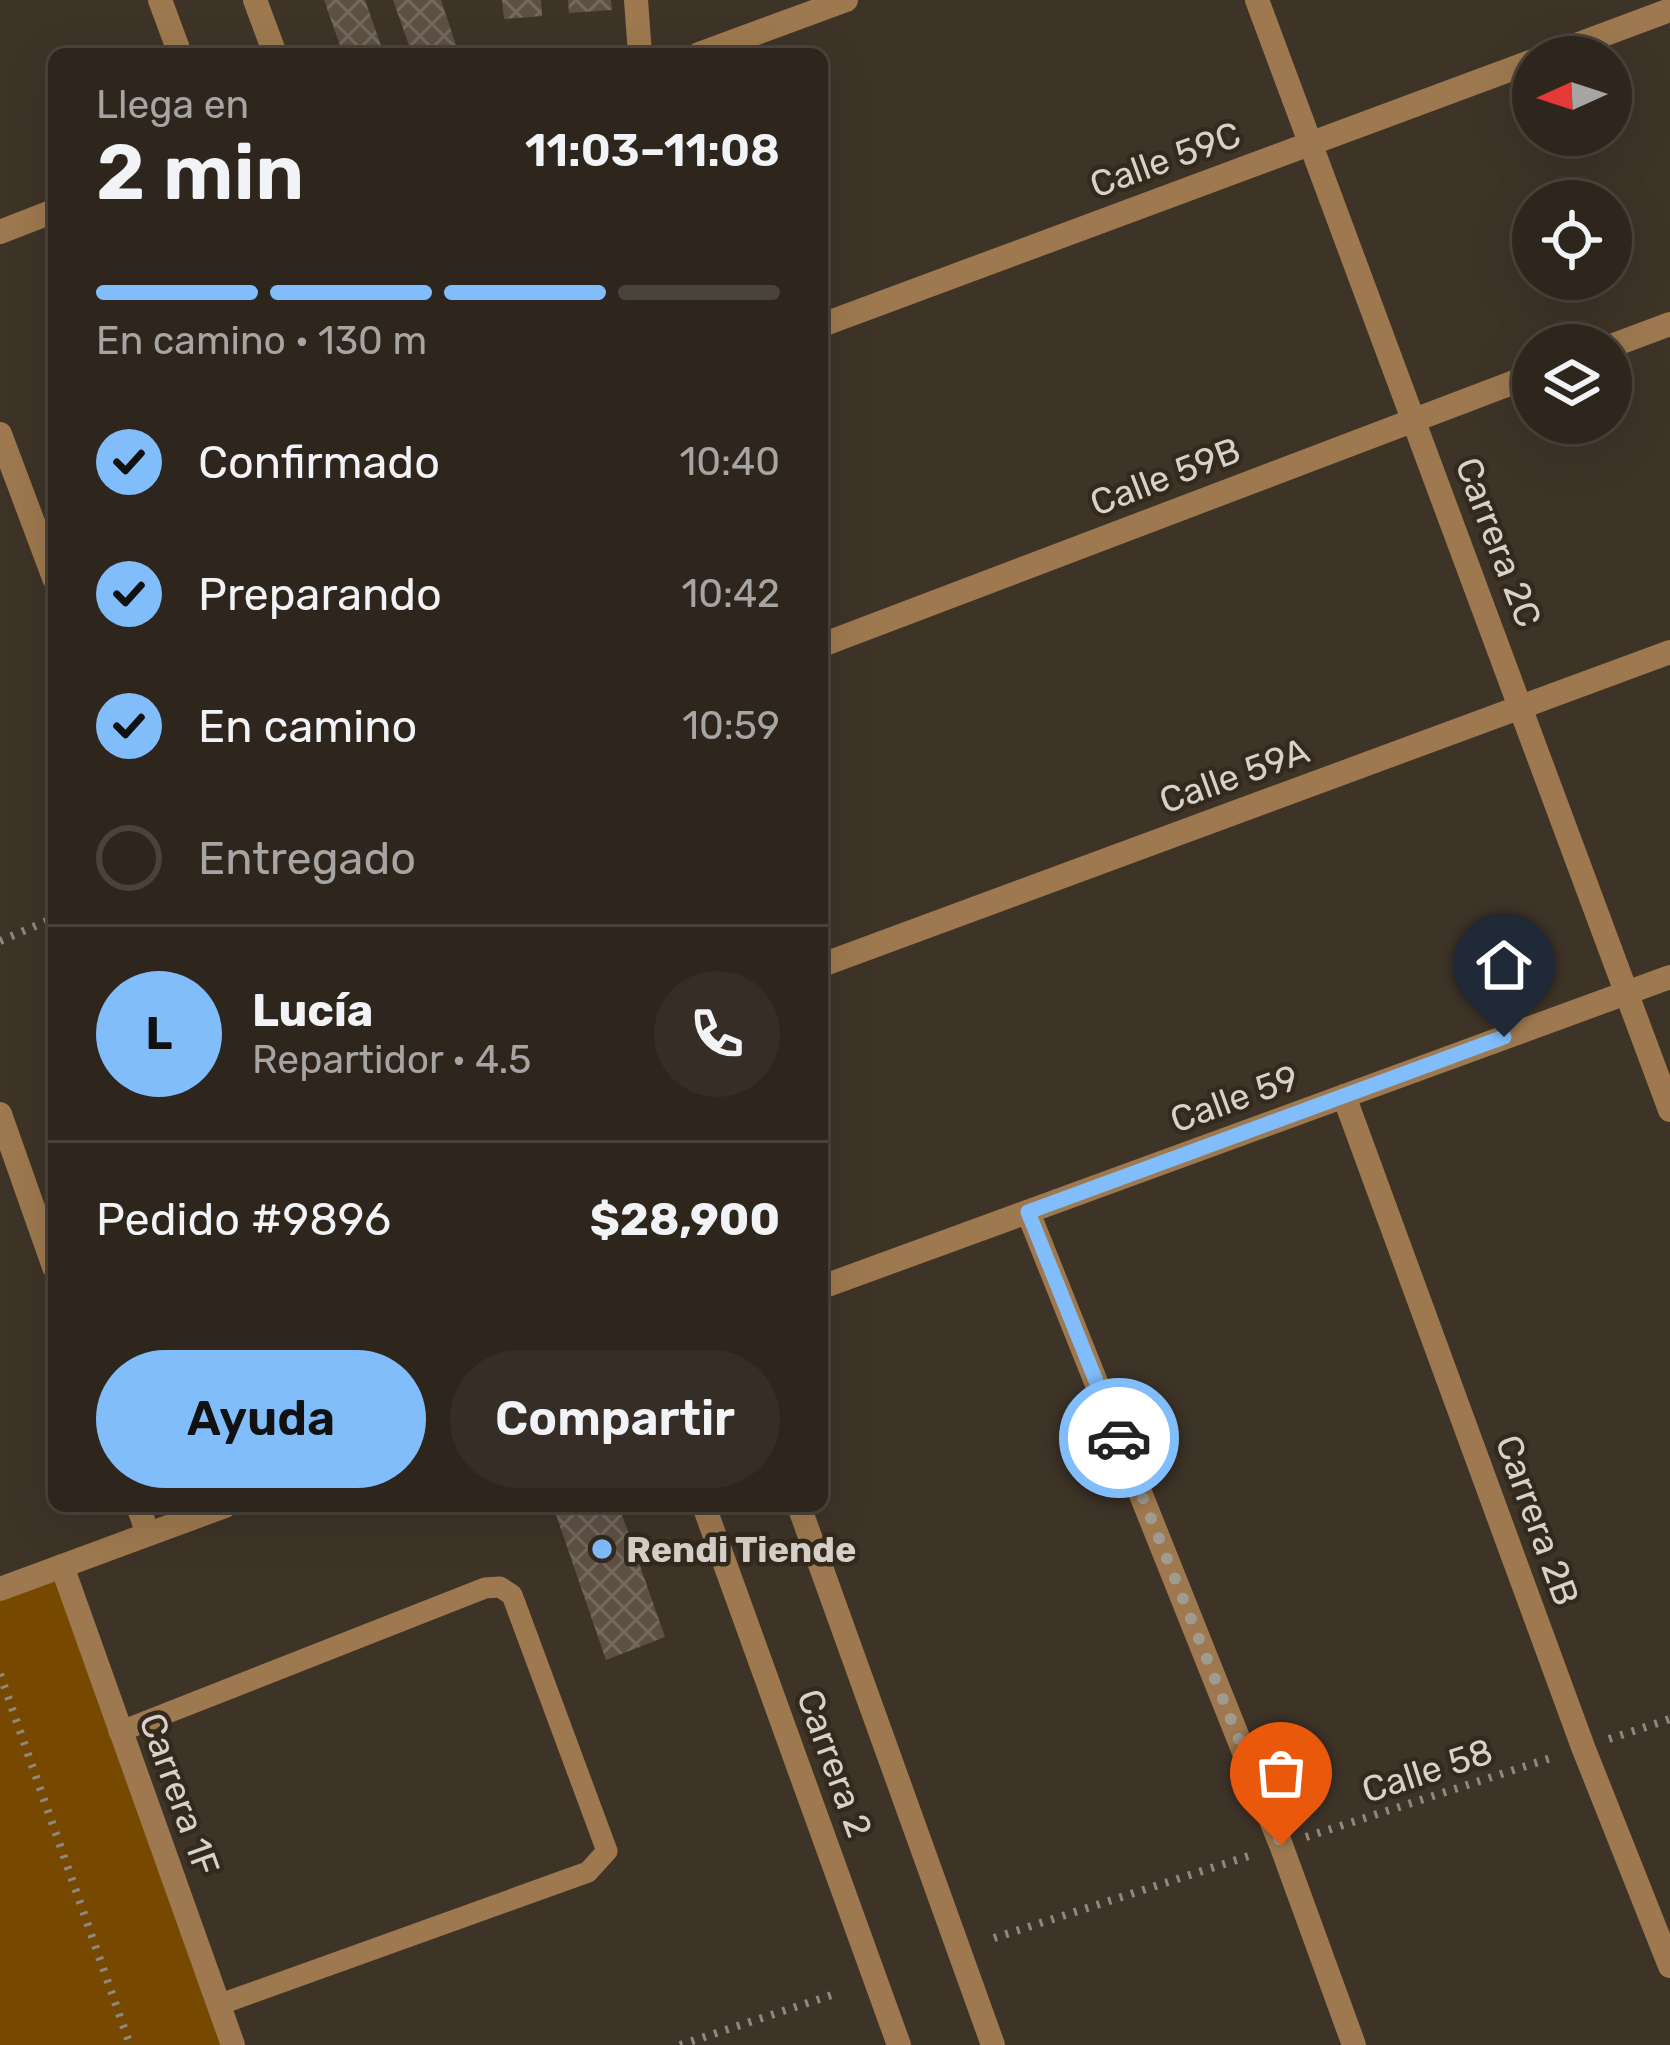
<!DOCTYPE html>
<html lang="es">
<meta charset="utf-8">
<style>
:root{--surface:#2e261d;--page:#362e26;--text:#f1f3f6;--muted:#a7a5a4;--line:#49433b;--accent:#80bdfa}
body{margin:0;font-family:Rubik,sans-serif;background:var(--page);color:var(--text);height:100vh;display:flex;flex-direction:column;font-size:45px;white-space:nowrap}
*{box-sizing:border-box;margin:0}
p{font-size:39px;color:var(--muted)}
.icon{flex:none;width:66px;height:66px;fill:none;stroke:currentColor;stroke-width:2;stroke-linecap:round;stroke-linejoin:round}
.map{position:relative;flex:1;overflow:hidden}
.side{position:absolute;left:48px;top:48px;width:780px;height:1464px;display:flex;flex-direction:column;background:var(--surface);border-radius:18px;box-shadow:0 12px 48px #0002,0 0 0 3px var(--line)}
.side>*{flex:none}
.needle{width:78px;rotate:267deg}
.buttons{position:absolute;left:1512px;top:36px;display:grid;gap:24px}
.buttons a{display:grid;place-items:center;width:120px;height:120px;border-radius:50%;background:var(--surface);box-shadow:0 12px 48px #0002,0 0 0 3px var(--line);font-size:60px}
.pin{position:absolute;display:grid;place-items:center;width:102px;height:102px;color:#fff;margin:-123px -51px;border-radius:50% 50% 50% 0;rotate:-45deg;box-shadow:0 0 12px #0007}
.pin .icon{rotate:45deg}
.courier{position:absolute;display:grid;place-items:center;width:120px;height:120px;margin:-60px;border:9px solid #80bdfa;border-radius:50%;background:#fff;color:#222;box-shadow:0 3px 15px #0007}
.overview em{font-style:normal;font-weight:600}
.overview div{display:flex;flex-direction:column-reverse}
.overview{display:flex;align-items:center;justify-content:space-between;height:204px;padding:0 48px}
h1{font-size:78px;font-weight:600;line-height:90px}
.bar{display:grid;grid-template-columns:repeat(4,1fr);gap:18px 12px;align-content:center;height:144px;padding:0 48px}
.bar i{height:15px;border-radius:9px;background:var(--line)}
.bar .selected{background:var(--accent)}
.bar p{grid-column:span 4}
.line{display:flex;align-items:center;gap:30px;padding:0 48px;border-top:3px solid var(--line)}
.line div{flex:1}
.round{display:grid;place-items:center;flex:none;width:126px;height:126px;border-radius:63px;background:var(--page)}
ol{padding:0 48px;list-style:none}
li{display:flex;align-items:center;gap:36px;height:132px}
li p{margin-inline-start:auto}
li .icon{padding:12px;border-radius:50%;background:var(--accent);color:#111;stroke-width:4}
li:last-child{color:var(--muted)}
li i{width:66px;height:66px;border:6px solid var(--line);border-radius:50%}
.action{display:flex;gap:24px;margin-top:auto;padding:24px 48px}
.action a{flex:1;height:138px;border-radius:72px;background:var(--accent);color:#111;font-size:48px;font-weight:600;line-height:138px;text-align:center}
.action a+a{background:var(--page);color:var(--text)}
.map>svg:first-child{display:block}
.park{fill:#764800}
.building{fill:url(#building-cross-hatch)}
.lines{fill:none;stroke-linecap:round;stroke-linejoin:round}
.path{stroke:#90887e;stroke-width:8;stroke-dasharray:3 9;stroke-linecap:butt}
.service{stroke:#9e794f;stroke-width:21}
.minor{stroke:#9e794f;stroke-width:24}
.tertiary{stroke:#9e794f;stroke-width:24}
.done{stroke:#a19a90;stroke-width:12;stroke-dasharray:0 21.6}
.route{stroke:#80bdfa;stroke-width:15}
.poi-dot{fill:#80bdfa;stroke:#33291d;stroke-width:4.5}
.labels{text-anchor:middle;stroke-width:9;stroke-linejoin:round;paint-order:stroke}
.street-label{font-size:36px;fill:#d7d1c9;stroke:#33291d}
.poi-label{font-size:36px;font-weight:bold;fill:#d7d1c9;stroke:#33291d;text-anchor:start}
</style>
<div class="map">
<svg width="1670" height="2045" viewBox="0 0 1670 2045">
<defs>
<pattern id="building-cross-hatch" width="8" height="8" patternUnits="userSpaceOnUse" patternTransform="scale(3)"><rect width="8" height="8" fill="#5d5144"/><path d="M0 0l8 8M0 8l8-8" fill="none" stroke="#74695e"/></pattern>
</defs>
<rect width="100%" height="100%" fill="#3e3327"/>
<path class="park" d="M 62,1566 L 233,2045 L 0,2045 L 0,1589 Z"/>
<g class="building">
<path d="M 324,0 L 365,0 L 384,54 L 343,54 Z"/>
<path d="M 393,0 L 441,0 L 459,54 L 412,54 Z"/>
<path d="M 502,0 L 541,0 L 542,16 L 504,19 Z"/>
<path d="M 568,0 L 611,0 L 612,10 L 569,13 Z"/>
<path d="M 553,1506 L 619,1506 L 665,1637 L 606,1660 Z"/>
</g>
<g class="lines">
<g class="path">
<path d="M 0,941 L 54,918"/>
<path d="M 0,1674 L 130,2045"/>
<path d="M 1609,1739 L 1670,1719"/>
<path d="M 1306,1837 L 1554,1757"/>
<path d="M 994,1938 L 1252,1855"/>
<path d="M 680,2045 L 835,1994"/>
</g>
<path class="service" d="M 119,1732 L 485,1588 L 500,1587 L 512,1595 L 607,1851 L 588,1872 L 218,2005"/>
<g class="minor">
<path d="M 636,0 L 640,54"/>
<path d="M 1257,0 L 1670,1110"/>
<path d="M 699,54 L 846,0"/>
<path d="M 1544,57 L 1670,10"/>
<path d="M 0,232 L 54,211"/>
<path d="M 822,325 L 1533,61"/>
<path d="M 1611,346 L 1670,324"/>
<path d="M 0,434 L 54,578"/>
<path d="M 822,645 L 1533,375"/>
<path d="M 822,965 L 1670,652"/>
<path d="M 1344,1096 L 1583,1747 L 1670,1966"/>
<path d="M 0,1114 L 54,1267"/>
<path d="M 1028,1212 L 1281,1845 L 1354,2045"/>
<path d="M 822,1287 L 1670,977"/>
<path d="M 138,1506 L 148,1534"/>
<path d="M 62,1566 L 233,2045"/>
<path d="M 0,1589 L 225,1506"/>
</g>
<g class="tertiary">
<path d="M 160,0 L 180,54"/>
<path d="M 255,0 L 275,54"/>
<path d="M 704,1506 L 899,2045"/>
<path d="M 799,1506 L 993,2045"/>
</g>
</g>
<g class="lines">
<path class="done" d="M 1119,1438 L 1281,1845"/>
<path class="route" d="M 1119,1438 L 1028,1212 L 1504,1037"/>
</g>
<circle class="poi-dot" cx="602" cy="1549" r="12"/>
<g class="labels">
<g class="street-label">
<text transform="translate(1165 159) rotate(-20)" y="13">Calle 59C</text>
<text transform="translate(1165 476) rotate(-21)" y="13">Calle 59B</text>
<text transform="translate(1499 542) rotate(69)" y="13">Carrera 2C</text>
<text transform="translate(1234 775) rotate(-20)" y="13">Calle 59A</text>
<text transform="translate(1234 1098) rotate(-20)" y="13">Calle 59</text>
<text transform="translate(1538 1520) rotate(70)" y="13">Carrera 2B</text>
<text transform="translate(835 1763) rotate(70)" y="13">Carrera 2</text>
<text transform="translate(1427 1770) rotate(-18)" y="13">Calle 58</text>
<text transform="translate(180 1794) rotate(70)" y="13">Carrera 1F</text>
</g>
<g class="poi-label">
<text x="626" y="1562">Rendi Tiende</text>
</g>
</g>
</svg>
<div class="buttons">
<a><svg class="needle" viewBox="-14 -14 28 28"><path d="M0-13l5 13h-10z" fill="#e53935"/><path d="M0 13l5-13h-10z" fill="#a7a5a4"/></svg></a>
<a><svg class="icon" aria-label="locate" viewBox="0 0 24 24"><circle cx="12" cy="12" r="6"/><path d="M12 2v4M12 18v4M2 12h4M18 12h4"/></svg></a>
<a><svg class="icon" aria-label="layers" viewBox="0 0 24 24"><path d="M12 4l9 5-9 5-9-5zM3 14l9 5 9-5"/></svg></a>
</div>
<div class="pin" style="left:1281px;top:1845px;background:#ea580c"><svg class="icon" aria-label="bag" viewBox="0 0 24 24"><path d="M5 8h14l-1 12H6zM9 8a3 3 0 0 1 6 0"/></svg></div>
<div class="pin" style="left:1504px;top:1037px;background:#1f2937"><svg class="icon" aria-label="home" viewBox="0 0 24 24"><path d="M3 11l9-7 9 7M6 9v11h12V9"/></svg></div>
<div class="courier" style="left:1119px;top:1438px"><svg class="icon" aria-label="car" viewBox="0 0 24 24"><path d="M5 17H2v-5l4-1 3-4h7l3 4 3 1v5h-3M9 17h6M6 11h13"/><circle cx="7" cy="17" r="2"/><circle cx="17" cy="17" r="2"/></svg></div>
<section class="side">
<div class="overview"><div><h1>2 min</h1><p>Llega en</p></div><em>11:03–11:08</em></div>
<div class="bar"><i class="selected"></i><i class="selected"></i><i class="selected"></i><i></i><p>En camino · 130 m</p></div>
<ol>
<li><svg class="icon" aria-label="check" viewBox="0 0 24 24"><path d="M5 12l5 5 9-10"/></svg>Confirmado<p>10:40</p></li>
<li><svg class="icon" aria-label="check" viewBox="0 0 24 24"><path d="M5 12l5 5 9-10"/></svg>Preparando<p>10:42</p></li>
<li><svg class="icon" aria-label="check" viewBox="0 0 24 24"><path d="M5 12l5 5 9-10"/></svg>En camino<p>10:59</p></li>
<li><i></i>Entregado</li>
</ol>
<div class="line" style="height:216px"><b class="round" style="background:var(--accent);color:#111">L</b><div><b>Lucía</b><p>Repartidor · 4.5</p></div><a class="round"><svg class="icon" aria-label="phone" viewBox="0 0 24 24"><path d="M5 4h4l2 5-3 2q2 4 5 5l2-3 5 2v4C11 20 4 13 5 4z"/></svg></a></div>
<div class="line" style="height:156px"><div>Pedido #9896</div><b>$28,900</b></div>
<div class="action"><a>Ayuda</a><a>Compartir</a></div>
</section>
</div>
